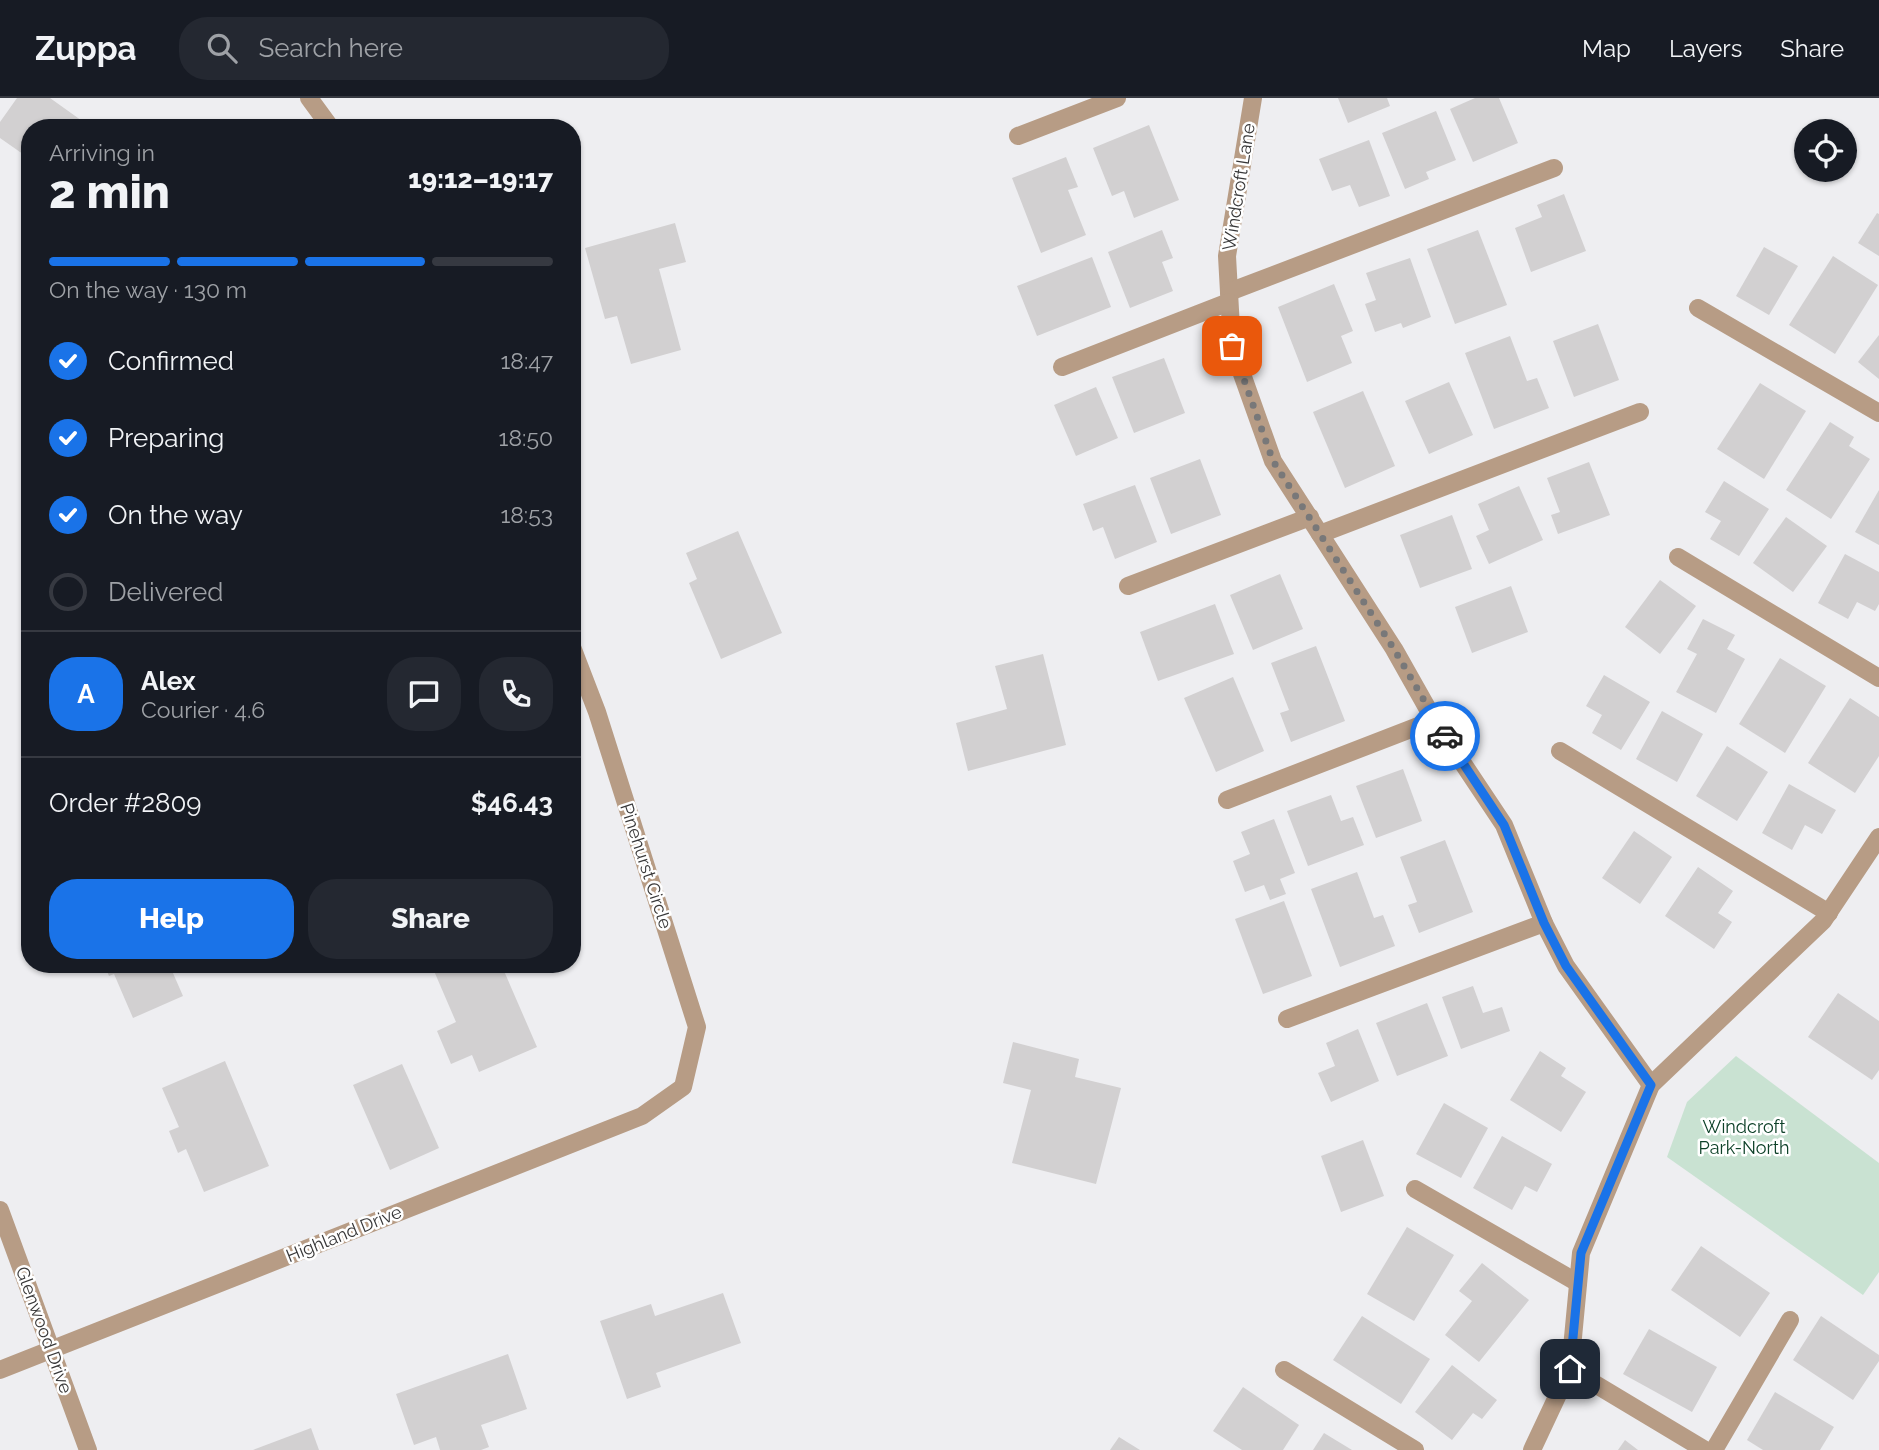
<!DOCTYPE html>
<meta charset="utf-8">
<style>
:root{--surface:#171b24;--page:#242831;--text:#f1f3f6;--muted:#9ea1a6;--line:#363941;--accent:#1a73e8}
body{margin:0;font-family:Raleway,sans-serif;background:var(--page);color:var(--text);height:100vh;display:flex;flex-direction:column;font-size:26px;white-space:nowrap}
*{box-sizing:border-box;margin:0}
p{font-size:23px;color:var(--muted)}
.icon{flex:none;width:38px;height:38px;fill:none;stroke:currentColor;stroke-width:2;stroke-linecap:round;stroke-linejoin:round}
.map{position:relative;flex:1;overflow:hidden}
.details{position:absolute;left:21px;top:21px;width:560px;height:854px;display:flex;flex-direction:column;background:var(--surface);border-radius:28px;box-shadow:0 2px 5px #0004}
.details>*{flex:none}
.tools{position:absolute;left:1794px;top:21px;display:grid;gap:14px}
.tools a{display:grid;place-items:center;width:63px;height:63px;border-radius:50%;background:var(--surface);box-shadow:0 2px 5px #0004;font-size:35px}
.pin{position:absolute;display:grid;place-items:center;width:60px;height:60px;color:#fff;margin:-30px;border-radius:14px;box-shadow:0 4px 10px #0006}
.courier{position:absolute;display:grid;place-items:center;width:70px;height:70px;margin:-35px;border:5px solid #1a73e8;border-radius:50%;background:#fff;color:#222;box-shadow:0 2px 9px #0007}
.summary em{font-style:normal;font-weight:800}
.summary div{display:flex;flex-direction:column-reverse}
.summary{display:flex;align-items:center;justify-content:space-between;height:119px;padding:0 28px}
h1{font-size:46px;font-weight:800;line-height:52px}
.bar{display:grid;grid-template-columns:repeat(4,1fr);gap:10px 7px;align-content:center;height:84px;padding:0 28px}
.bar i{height:9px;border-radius:5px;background:var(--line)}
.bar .selected{background:var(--accent)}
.bar p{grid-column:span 4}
.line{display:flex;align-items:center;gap:18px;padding:0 28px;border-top:2px solid var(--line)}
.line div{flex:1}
.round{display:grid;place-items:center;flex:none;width:74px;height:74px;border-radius:28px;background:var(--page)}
ol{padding:0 28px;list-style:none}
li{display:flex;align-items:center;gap:21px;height:77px}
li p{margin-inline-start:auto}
li .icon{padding:7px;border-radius:50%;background:var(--accent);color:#fff;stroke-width:4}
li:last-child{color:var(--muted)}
li i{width:38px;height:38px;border:4px solid var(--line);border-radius:50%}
.action{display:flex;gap:14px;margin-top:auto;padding:14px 28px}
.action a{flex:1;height:80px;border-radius:28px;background:var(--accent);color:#fff;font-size:28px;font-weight:800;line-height:80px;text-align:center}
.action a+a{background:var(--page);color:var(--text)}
header{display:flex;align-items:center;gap:42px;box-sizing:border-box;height:98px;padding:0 35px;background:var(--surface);border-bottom:2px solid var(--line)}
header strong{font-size:33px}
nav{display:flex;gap:38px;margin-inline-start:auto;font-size:24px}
.search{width:490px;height:63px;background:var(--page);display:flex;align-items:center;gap:18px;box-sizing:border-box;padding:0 24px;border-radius:28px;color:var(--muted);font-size:26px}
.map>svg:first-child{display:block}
.green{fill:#c9e2d2}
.building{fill:#d2d0d1}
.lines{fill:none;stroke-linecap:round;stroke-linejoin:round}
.minor{stroke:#b79c85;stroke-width:18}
.done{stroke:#787879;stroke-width:7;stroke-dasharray:0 12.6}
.route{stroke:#1a73e8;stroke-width:9}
.labels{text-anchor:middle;stroke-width:5;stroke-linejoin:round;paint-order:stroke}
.street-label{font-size:18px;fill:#383839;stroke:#fff}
.park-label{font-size:18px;fill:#0d4128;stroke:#fff}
</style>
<header>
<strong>Zuppa</strong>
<div class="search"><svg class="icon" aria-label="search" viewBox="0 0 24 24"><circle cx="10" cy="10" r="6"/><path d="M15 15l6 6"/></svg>Search here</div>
<nav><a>Map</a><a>Layers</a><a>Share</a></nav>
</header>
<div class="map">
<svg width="1879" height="1352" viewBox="0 0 1879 1352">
<rect width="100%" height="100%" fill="#eeeef1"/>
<path class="green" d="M 1736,958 L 1879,1065 L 1879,1174 L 1863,1197 L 1667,1059 L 1687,1004 Z"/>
<g class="building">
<path d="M 17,0 L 50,0 L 92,30 L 30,30 L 30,61 L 0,40 L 0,24 Z"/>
<path d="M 1338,0 L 1387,0 L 1390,8 L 1348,25 Z"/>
<path d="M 1475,0 L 1499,0 L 1518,45 L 1473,64 L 1450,11 Z"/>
<path d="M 1436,13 L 1456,62 L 1426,74 L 1429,81 L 1405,91 L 1382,35 Z"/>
<path d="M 1149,27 L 1179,102 L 1134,120 L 1124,93 L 1112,98 L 1093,50 Z"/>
<path d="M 1369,42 L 1390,98 L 1359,109 L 1350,87 L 1332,93 L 1319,61 Z"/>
<path d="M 1066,59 L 1078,89 L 1068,92 L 1086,137 L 1041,155 L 1012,80 Z"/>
<path d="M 1564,96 L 1586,153 L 1531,174 L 1515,130 L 1542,119 L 1537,107 Z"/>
<path d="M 1877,115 L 1879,116 L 1879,158 L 1858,145 Z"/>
<path d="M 675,125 L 686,164 L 659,171 L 681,252 L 631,266 L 617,218 L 605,221 L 585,150 Z"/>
<path d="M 1162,132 L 1173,160 L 1162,164 L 1173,193 L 1130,210 L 1108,154 Z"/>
<path d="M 1478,132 L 1507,207 L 1455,226 L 1427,151 Z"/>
<path d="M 1764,149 L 1798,168 L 1769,217 L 1736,198 Z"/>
<path d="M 1833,158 L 1878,187 L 1835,256 L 1789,227 Z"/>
<path d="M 1092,159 L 1111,209 L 1037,238 L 1017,188 Z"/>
<path d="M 1410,160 L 1431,219 L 1403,230 L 1401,225 L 1375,234 L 1365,206 L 1376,202 L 1366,175 Z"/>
<path d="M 1334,186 L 1353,233 L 1341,238 L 1352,265 L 1307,284 L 1278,209 Z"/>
<path d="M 1598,226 L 1619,282 L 1574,299 L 1553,243 Z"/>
<path d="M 1879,237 L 1879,281 L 1858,264 Z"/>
<path d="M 1510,238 L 1527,283 L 1537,280 L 1549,310 L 1494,331 L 1465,255 Z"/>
<path d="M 1164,260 L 1185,315 L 1134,335 L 1112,279 Z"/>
<path d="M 1449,284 L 1473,337 L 1429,356 L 1405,303 Z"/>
<path d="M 1760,285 L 1806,313 L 1764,381 L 1717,351 Z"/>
<path d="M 1096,289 L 1118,340 L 1076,358 L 1054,307 Z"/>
<path d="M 1363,293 L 1395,368 L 1345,390 L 1313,314 Z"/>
<path d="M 1830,324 L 1854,339 L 1849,348 L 1870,361 L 1831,421 L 1786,392 Z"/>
<path d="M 1200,361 L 1221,417 L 1171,436 L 1150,380 Z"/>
<path d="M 1589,364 L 1610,417 L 1558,436 L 1551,417 L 1560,414 L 1547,380 Z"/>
<path d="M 1724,383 L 1769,411 L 1739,458 L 1710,441 L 1721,423 L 1705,414 Z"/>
<path d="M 1135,387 L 1157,444 L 1115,461 L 1103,429 L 1093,433 L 1083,406 Z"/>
<path d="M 1519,388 L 1543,442 L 1489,466 L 1476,438 L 1489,432 L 1478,406 Z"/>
<path d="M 1879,392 L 1879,447 L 1855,434 Z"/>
<path d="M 1452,417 L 1472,471 L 1420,490 L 1400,437 Z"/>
<path d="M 1786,419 L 1827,448 L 1793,494 L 1753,465 Z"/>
<path d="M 738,433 L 782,535 L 721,561 L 689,485 L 697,481 L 686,455 Z"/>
<path d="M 1845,456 L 1879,474 L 1879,506 L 1875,513 L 1857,504 L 1848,521 L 1818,505 Z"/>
<path d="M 1280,476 L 1303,531 L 1253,552 L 1230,497 Z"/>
<path d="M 1660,482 L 1696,508 L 1660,556 L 1625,529 Z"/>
<path d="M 1511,488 L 1528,534 L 1472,555 L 1455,509 Z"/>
<path d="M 1215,506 L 1234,556 L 1158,583 L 1140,534 Z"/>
<path d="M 1703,521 L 1735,537 L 1727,551 L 1745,561 L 1716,615 L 1676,594 L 1697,556 L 1687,551 Z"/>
<path d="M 1316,548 L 1345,623 L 1291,644 L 1280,615 L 1289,612 L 1271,565 Z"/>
<path d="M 1043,556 L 1066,647 L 968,673 L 956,625 L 1007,611 L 995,568 Z"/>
<path d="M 1780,560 L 1826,588 L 1785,655 L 1739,626 Z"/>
<path d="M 1604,577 L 1650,604 L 1621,652 L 1592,635 L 1602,617 L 1586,608 Z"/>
<path d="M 1233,579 L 1264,653 L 1216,674 L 1184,600 Z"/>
<path d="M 1850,600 L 1879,619 L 1879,658 L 1855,695 L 1808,665 Z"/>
<path d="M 1662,613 L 1703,636 L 1677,684 L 1636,661 Z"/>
<path d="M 1727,648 L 1768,674 L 1737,723 L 1696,698 Z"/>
<path d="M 1403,671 L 1422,723 L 1376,740 L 1356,688 Z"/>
<path d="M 1789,686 L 1836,712 L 1822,736 L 1805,727 L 1792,752 L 1762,735 Z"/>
<path d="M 1331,697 L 1341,723 L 1353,719 L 1364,747 L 1308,768 L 1287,713 Z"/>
<path d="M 1274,721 L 1295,775 L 1280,781 L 1286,796 L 1270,802 L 1264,787 L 1245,794 L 1233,763 L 1250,756 L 1241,734 Z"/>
<path d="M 1634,733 L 1672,759 L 1640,806 L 1602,780 Z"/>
<path d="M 1445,742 L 1473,814 L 1419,835 L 1408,807 L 1417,804 L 1400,759 Z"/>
<path d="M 1698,769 L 1733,793 L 1718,815 L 1732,824 L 1714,851 L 1665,818 Z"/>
<path d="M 1357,774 L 1374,820 L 1383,817 L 1395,848 L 1340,869 L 1311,791 Z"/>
<path d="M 1284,803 L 1312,878 L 1263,896 L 1235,821 Z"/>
<path d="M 104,866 L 169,866 L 183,898 L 133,920 L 114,876 L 109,878 Z"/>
<path d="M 431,866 L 501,866 L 537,949 L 479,974 L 472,957 L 451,966 L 437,933 L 456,924 Z"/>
<path d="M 1473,888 L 1483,915 L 1502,909 L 1510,933 L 1461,951 L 1442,899 Z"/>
<path d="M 1838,895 L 1879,923 L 1879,972 L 1872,982 L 1808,939 Z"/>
<path d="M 1427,905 L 1448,958 L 1397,978 L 1376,925 Z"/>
<path d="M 1358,931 L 1379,983 L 1331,1004 L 1318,975 L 1335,968 L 1326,945 Z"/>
<path d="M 1013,944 L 1079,961 L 1075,979 L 1121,990 L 1096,1086 L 1012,1065 L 1031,992 L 1003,985 Z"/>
<path d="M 1540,953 L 1566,970 L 1561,978 L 1586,994 L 1561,1034 L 1510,1002 Z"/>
<path d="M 225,963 L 269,1068 L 204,1094 L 186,1051 L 178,1055 L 169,1033 L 179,1029 L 162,990 Z"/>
<path d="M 402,966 L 439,1050 L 390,1072 L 353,987 Z"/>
<path d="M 1444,1005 L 1488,1030 L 1461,1080 L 1416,1056 Z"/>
<path d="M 1502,1038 L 1552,1066 L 1537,1094 L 1525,1088 L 1512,1112 L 1473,1090 Z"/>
<path d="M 1363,1042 L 1384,1098 L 1341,1114 L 1321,1058 Z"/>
<path d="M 1407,1129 L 1454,1157 L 1414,1223 L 1367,1196 Z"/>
<path d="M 1701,1148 L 1770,1195 L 1740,1239 L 1671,1192 Z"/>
<path d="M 1482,1165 L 1529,1202 L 1479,1264 L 1445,1237 L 1472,1203 L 1459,1193 Z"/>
<path d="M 723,1195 L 741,1245 L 656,1275 L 661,1289 L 627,1301 L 600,1223 L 651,1206 L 655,1218 Z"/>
<path d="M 1362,1218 L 1430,1261 L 1401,1306 L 1333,1262 Z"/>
<path d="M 1821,1218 L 1879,1257 L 1879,1263 L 1853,1302 L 1793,1262 Z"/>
<path d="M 1649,1231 L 1717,1269 L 1692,1314 L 1623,1276 Z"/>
<path d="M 508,1256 L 527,1311 L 481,1327 L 489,1349 L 481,1352 L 440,1352 L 436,1339 L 414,1347 L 396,1296 Z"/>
<path d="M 1452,1267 L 1497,1302 L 1482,1321 L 1473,1315 L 1452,1342 L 1415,1314 Z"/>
<path d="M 1243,1289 L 1299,1327 L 1283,1352 L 1242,1352 L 1213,1333 Z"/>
<path d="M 1775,1294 L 1834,1329 L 1820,1352 L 1763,1352 L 1747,1342 Z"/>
<path d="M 311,1330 L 319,1352 L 253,1352 Z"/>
<path d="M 1324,1335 L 1352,1352 L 1313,1352 Z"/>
<path d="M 1119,1339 L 1140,1352 L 1110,1352 Z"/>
<path d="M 1625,1342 L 1638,1352 L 1618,1352 Z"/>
</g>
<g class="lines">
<g class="minor">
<path d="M 309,0 L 331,30"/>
<path d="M 1253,0 L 1227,158 L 1232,248 L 1273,363 L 1394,551 L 1434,622 L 1504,727 L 1544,825 L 1566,868 L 1651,987"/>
<path d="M 1018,38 L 1117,0"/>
<path d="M 1229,194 L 1554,70"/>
<path d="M 1698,210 L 1879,315"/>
<path d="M 1062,269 L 1229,204"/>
<path d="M 1320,436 L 1640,314"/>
<path d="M 1678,459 L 1879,580"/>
<path d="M 1128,488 L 1310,419"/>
<path d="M 1560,653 L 1829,815"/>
<path d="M 1227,702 L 1434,622"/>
<path d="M 1287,921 L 1544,825"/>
<path d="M 1415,1091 L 1578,1185"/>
<path d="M 0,1112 L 88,1352"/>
<path d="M 1570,1271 L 1705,1352"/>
<path d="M 0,1272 L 642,1018 L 683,989 L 697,929 L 597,614 L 572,549"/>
<path d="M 1284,1272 L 1415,1352"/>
<path d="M 1532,1352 L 1570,1271 L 1581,1155 L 1651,987 L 1823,823 L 1879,739"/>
<path d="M 1714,1352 L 1790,1222"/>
</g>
</g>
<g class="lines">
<path class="done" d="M 1232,248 L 1273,363 L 1394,551 L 1445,638"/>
<path class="route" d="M 1445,638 L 1504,727 L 1544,825 L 1566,868 L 1651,987 L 1581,1155 L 1570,1271"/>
</g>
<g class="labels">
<g class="street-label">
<text transform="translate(1239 89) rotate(-81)" y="6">Windcroft Lane</text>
<text transform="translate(646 768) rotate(72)" y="6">Pinehurst Circle</text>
<text transform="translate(344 1136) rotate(-22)" y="6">Highland Drive</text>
<text transform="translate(44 1232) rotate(70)" y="6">Glenwood Drive</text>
</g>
<g class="park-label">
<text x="1744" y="1035">Windcroft<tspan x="1744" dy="21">Park-North</tspan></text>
</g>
</g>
</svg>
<div class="tools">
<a><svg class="icon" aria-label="locate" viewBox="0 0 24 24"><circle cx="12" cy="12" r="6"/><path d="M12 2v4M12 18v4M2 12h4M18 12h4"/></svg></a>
</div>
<div class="pin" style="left:1232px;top:248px;background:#ea580c"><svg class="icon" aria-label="bag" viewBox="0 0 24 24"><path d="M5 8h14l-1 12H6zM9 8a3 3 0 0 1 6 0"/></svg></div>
<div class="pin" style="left:1570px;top:1271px;background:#1f2937"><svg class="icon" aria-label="home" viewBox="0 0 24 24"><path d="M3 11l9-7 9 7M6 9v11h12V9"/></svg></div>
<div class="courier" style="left:1445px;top:638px"><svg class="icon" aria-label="car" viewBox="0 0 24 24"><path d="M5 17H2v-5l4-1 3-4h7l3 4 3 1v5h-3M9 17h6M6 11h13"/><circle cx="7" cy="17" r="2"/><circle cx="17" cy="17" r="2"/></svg></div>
<section class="details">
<div class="summary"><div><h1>2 min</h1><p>Arriving in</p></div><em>19:12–19:17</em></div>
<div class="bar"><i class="selected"></i><i class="selected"></i><i class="selected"></i><i></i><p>On the way · 130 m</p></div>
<ol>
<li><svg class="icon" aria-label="check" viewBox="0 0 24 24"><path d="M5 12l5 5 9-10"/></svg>Confirmed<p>18:47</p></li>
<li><svg class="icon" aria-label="check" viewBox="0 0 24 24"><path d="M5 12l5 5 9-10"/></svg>Preparing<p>18:50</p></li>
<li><svg class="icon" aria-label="check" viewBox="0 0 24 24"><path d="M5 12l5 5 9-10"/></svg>On the way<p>18:53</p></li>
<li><i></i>Delivered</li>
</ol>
<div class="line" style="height:126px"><b class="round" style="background:var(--accent);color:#fff">A</b><div><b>Alex</b><p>Courier · 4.6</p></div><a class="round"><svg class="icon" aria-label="chat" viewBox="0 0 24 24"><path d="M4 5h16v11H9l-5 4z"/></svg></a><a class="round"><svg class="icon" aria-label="phone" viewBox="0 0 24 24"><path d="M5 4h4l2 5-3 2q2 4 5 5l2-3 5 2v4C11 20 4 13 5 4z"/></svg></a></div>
<div class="line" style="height:91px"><div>Order #2809</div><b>$46.43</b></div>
<div class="action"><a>Help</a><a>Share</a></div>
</section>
</div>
